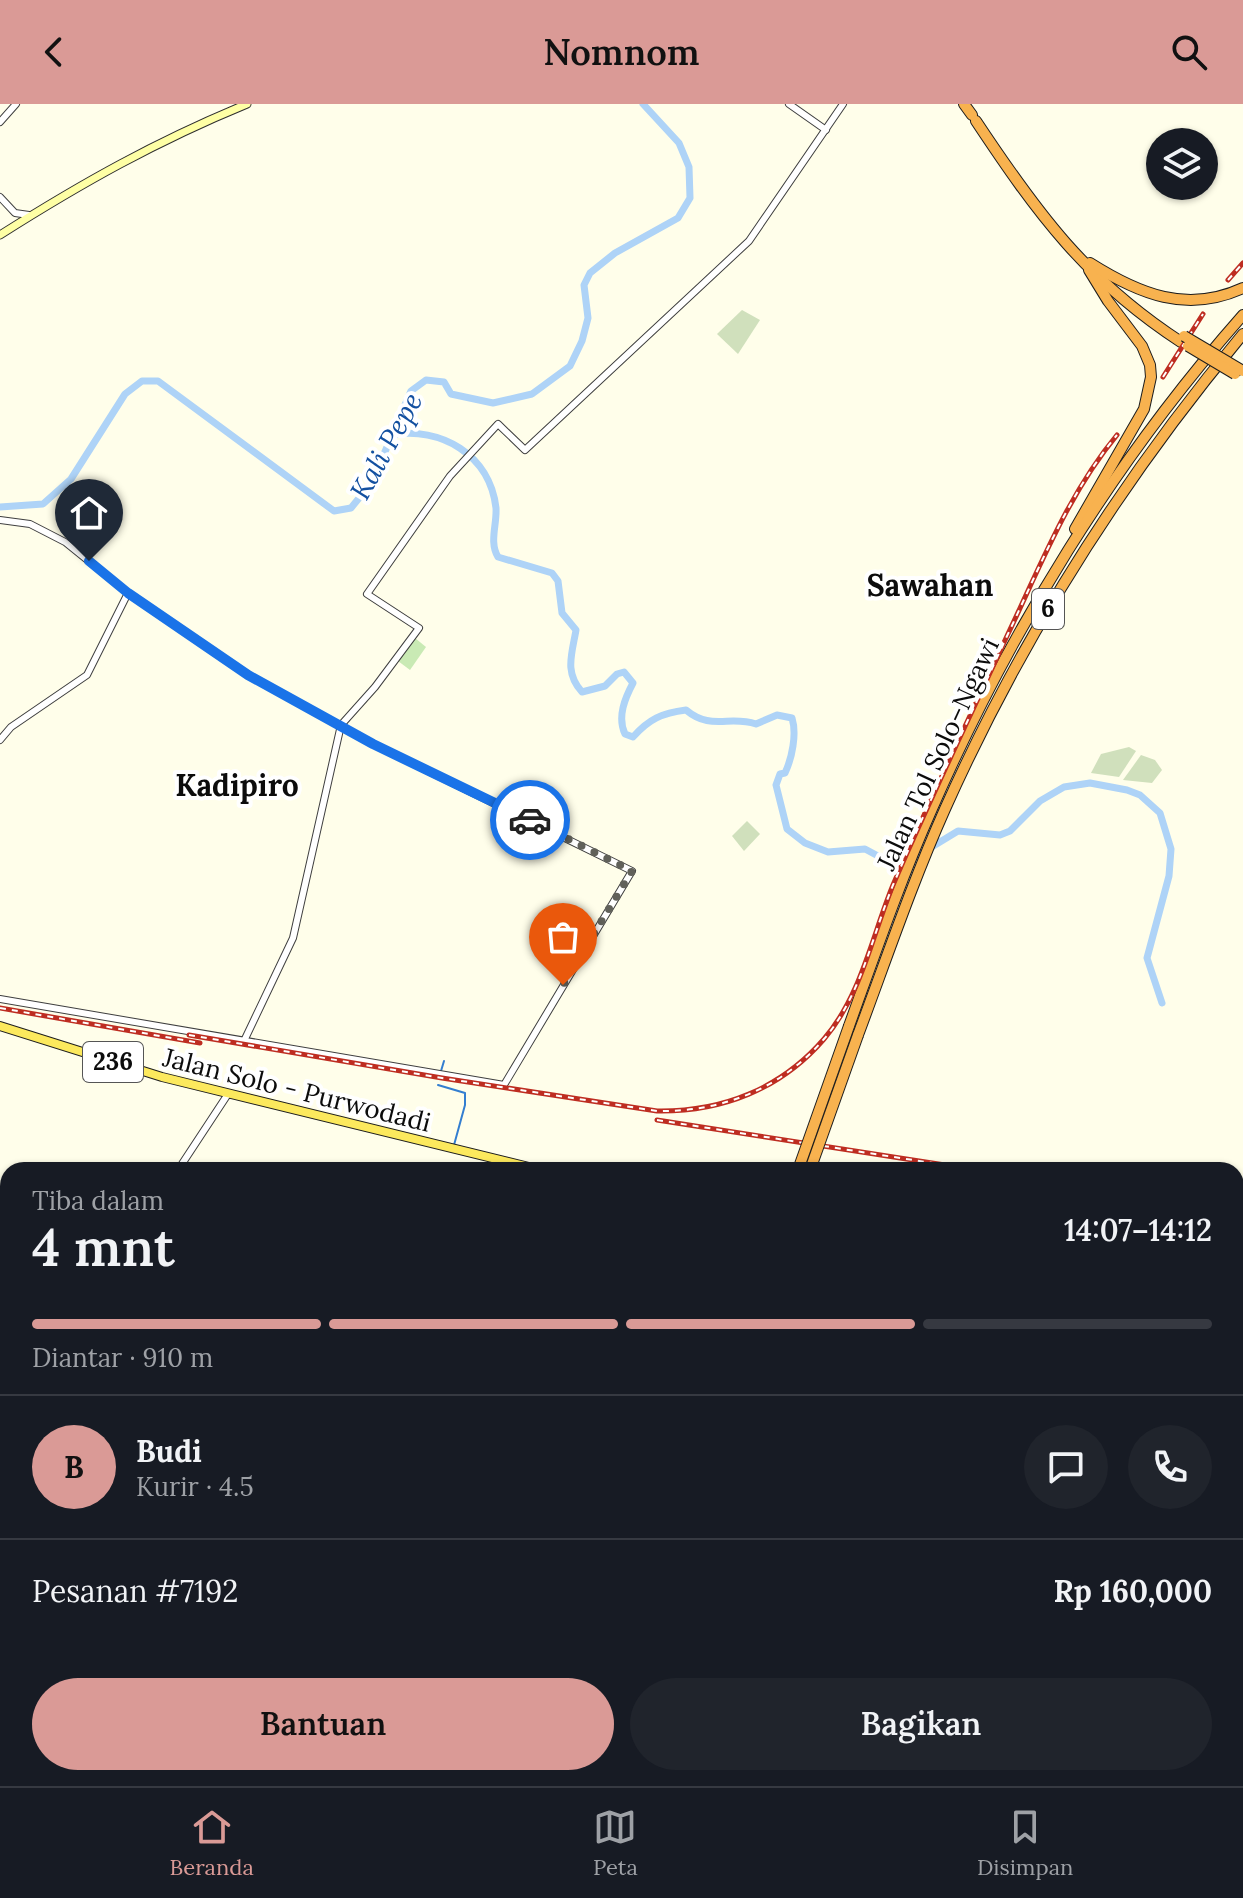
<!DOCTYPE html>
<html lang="id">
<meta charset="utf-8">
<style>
:root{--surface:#171b24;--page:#20242c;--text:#f1f3f6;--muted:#9ea1a6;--line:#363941;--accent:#da9a96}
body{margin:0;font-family:Lora,serif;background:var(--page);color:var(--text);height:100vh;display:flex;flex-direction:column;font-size:30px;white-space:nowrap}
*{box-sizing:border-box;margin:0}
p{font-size:26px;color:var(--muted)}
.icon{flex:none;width:44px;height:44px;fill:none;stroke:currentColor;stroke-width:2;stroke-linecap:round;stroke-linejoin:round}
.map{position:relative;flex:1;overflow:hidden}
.details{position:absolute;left:0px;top:1058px;width:1244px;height:624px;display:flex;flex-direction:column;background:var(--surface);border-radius:24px 24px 0 0;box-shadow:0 2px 6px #0004}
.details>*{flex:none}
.fabs{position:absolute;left:1146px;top:24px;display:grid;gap:16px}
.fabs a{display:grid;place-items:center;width:72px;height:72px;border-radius:50%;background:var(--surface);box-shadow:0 2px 6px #0004;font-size:40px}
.pin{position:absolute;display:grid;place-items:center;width:68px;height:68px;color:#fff;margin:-82px -34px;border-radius:50% 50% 50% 0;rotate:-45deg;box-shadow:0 0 8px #0007}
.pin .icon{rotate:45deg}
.courier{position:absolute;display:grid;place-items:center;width:80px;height:80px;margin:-40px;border:6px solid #1a73e8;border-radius:50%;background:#fff;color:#222;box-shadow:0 2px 10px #0007}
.headline em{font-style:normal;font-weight:600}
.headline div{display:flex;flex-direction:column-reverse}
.headline{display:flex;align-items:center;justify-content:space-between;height:136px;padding:0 32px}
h1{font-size:52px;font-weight:600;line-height:60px}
.bar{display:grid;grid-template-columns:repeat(4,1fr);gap:12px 8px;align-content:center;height:96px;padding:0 32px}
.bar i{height:10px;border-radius:6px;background:var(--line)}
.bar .current{background:var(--accent)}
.bar p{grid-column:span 4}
.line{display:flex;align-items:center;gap:20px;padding:0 32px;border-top:2px solid var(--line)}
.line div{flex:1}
.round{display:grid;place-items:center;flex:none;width:84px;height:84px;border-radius:42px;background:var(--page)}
.cta{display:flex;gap:16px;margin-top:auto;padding:16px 32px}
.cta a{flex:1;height:92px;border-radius:48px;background:var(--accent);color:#111;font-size:32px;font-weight:600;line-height:92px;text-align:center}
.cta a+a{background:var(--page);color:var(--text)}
header{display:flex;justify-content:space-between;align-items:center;height:104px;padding:0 32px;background:var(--accent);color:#111;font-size:36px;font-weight:600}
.dock{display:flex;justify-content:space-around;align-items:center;height:112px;border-top:2px solid var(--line);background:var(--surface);font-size:22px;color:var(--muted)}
.dock a{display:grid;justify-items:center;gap:4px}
.dock .current{color:var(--accent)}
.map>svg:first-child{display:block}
.green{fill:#c9eab4}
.cemetery{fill:#d0e0bc}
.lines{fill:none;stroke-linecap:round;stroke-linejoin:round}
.stream{stroke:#337ed0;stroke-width:2}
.river{stroke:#aed3f7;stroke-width:7}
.tertiary-casing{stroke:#3f3f3f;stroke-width:8}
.secondary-casing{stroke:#2e2e2e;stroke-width:9}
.primary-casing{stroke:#1d1d1d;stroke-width:10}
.motorway-casing{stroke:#1d1d1d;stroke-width:12}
.tertiary{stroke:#fff;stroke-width:6}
.secondary{stroke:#feffa5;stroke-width:7}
.primary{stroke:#fce95d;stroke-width:8}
.motorway{stroke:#f8b24f;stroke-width:10}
.rail-casing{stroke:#be2d21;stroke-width:5}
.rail{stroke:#fff;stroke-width:2;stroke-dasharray:6;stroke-linecap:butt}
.motorway-bridge-casing{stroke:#1d1d1d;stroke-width:12;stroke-linecap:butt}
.motorway-bridge{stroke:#f8b24f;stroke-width:10}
.done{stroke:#61615a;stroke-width:8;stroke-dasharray:0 14.4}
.route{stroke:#1a73e8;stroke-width:10}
.labels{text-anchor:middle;stroke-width:8;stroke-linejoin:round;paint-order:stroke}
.shield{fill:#fff;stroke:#555;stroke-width:2}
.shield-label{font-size:24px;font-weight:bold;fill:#0c0c0c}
.street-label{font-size:26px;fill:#0c0c0c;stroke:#fff}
.water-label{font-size:28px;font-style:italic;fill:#1350a0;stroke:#fff}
.quarter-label{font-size:30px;font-weight:bold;fill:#0c0c0c;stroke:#fff}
</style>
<header><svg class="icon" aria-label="back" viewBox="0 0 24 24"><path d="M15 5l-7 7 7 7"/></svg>Nomnom<svg class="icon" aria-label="search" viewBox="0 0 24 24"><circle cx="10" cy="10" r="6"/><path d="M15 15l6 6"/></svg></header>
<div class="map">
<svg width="1243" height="1682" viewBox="0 0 1243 1682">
<rect width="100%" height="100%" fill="#fffeea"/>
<path class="green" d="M 415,534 L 426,543 L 410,566 L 398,557 Z"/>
<g class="cemetery">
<path d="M 742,206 L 760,216 L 738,250 L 717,230 Z"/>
<path d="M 1129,643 L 1136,647 L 1119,673 L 1091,669 L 1101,650 Z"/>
<path d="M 1141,651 L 1155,656 L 1162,666 L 1152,679 L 1123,676 Z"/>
<path d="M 747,717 L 760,730 L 744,747 L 732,732 Z"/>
</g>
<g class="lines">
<g class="stream">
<path d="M 441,967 L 444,957"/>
<path d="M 438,981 L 465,989 L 465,1001 L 454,1041"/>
</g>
<g class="river">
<path d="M 391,331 C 441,322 490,351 496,404 C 497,421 489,438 498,453 L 552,469 L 558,477 L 562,509 L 576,526 C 572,550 564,568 582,588 L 605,582 L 617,570 L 624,568 L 633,579 C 625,594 617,613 625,630 L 633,633 C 649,615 662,609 686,606 C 711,627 729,611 756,620 L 777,611 L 792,614 C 797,630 792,654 785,669 L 780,670 L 776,681 L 787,725 L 805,739 L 828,748 L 865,745 L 893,760 L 907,758 L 958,727 L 1000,731 L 1010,727 L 1040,697 L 1064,683 L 1090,679 L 1127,686 L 1140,691 L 1160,709 L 1171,745 L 1169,772 L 1147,854 L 1162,899"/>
<path d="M 0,403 L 43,400 L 71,375 L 125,290 L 142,277 L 158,277 L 334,407 L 351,404 L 372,378 L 411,287 L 426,276 L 444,278 L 451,290 L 493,299 L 532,290 L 570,262 L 582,237 L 588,214 L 584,181 L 590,169 L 615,149 L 678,114 L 690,94 L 689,63 L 679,39 L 643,0"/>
</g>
<g class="tertiary-casing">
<g id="tertiary">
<path d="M 789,0 L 826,26"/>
<path d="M 0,18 L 16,0"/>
<path d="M 0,93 L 15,109 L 29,111"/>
<path d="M 0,416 L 30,420 L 65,438 L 128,489 L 248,571 L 373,640 L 632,767 L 504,981 L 0,895"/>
<path d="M 0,636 L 11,623 L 87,571 L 128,489"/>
<path d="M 244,937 L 293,834 L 341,621 L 375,583 L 419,524 L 367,490 L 450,372 L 498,320 L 525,346 L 749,137 L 843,0"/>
<path d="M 178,1066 L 228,990"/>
<path d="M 0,1294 L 8,1285"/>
<path d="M 1236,1463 L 1243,1468"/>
<path d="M 331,1674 L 332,1682"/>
</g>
</g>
<g class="secondary-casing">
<g id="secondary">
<path d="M 0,131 C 82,79 157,37 247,0"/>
<path d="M 0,1380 L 8,1388"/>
<path d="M 0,1502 L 8,1495"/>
<path d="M 181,1682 L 187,1674"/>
</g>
</g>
<g class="primary-casing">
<g id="primary">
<path d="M 0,922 L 162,973 L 541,1066"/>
<path d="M 1236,1240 L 1243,1242"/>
</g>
</g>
<g class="motorway-casing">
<g id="motorway">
<path d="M 964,0 L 972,11"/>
<path d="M 976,17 C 1037,109 1086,176 1181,238"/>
<path d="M 1090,159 C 1139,190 1187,210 1243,184"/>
<path d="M 1075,425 L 1144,305 L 1151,273 L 1150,261 L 1142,242 L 1108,197 L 1089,166"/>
<path d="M 849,922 C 875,850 900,777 931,707 C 1009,528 1114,357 1243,211"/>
<path d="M 858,931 C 886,856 912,779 945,705 C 1022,533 1122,375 1243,230"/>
<path d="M 586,1682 L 587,1674"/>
<path d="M 594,1682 L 595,1674"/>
<path d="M 605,1682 L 607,1674"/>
<path d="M 614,1682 L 616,1674"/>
</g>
</g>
<use href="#tertiary" class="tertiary"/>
<use href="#secondary" class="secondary"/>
<use href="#primary" class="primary"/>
<use href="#motorway" class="motorway"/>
<g class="rail-casing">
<g id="rail">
<path d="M 1228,176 L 1243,159"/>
<path d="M 1163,273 L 1203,210"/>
<path d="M 0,904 L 200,939"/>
<path d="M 189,931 L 442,974 L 657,1007 C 722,1008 781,985 824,935 C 861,892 872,832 893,781 C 929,697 969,615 1007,532 C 1040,463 1068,390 1117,331"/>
<path d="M 657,1016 L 977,1066"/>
<path d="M 1236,1110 L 1243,1111"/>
</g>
</g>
<use href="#rail" class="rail"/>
<g class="motorway-bridge-casing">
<g id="motorway-bridge">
<path d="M 1184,232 L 1243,267"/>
<path d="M 1188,242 L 1235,270"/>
<path d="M 798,1066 L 849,922"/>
<path d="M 810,1066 L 858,931"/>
</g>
</g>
<use href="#motorway-bridge" class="motorway-bridge"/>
</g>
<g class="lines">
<path class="done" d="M 530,716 L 632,767 L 563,881"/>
<path class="route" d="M 89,457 L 128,489 L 248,571 L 373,640 L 530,716"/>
</g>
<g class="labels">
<g class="shield">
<rect x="1032" y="485" width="32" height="40" rx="6"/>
<rect x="83" y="938" width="60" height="40" rx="6"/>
</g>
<g class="shield-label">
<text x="1048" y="513">6</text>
<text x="113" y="966">236</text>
</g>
<g class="street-label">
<text transform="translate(938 650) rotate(-65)" y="9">Jalan Tol Solo–Ngawi</text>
<text transform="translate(297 986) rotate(14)" y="9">Jalan Solo - Purwodadi</text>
</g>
<g class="water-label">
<text transform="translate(386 342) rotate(-61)" y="10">Kali Pepe</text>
</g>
<g class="quarter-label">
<text x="930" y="492">Sawahan</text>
<text x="237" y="692">Kadipiro</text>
</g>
</g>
</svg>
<div class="fabs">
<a><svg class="icon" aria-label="layers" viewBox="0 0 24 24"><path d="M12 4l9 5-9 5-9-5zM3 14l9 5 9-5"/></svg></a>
</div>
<div class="pin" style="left:563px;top:881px;background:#ea580c"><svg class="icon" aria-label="bag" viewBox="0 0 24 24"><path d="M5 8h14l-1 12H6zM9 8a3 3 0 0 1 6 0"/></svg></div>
<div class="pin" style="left:89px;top:457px;background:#1f2937"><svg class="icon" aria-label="home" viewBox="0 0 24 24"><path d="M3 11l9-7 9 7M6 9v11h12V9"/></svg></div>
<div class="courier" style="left:530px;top:716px"><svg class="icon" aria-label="car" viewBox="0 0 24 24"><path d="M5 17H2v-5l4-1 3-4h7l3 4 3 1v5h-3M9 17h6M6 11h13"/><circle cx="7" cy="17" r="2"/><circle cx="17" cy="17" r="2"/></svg></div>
<section class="details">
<div class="headline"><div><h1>4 mnt</h1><p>Tiba dalam</p></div><em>14:07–14:12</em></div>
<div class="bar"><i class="current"></i><i class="current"></i><i class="current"></i><i></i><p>Diantar · 910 m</p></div>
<div class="line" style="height:144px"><b class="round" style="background:var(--accent);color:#111">B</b><div><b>Budi</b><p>Kurir · 4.5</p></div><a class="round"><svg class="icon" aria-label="chat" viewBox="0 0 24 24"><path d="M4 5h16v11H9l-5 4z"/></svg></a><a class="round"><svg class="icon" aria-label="phone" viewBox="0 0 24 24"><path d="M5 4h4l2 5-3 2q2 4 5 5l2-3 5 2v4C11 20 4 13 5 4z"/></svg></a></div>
<div class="line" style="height:104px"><div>Pesanan #7192</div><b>Rp 160,000</b></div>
<div class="cta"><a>Bantuan</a><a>Bagikan</a></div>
</section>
</div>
<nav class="dock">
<a class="current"><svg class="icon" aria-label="home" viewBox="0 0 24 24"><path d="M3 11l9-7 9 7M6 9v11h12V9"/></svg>Beranda</a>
<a><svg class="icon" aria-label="map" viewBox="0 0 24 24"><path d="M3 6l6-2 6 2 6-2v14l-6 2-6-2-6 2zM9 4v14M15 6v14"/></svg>Peta</a>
<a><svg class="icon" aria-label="saved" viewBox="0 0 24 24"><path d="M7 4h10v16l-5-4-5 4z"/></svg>Disimpan</a>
</nav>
